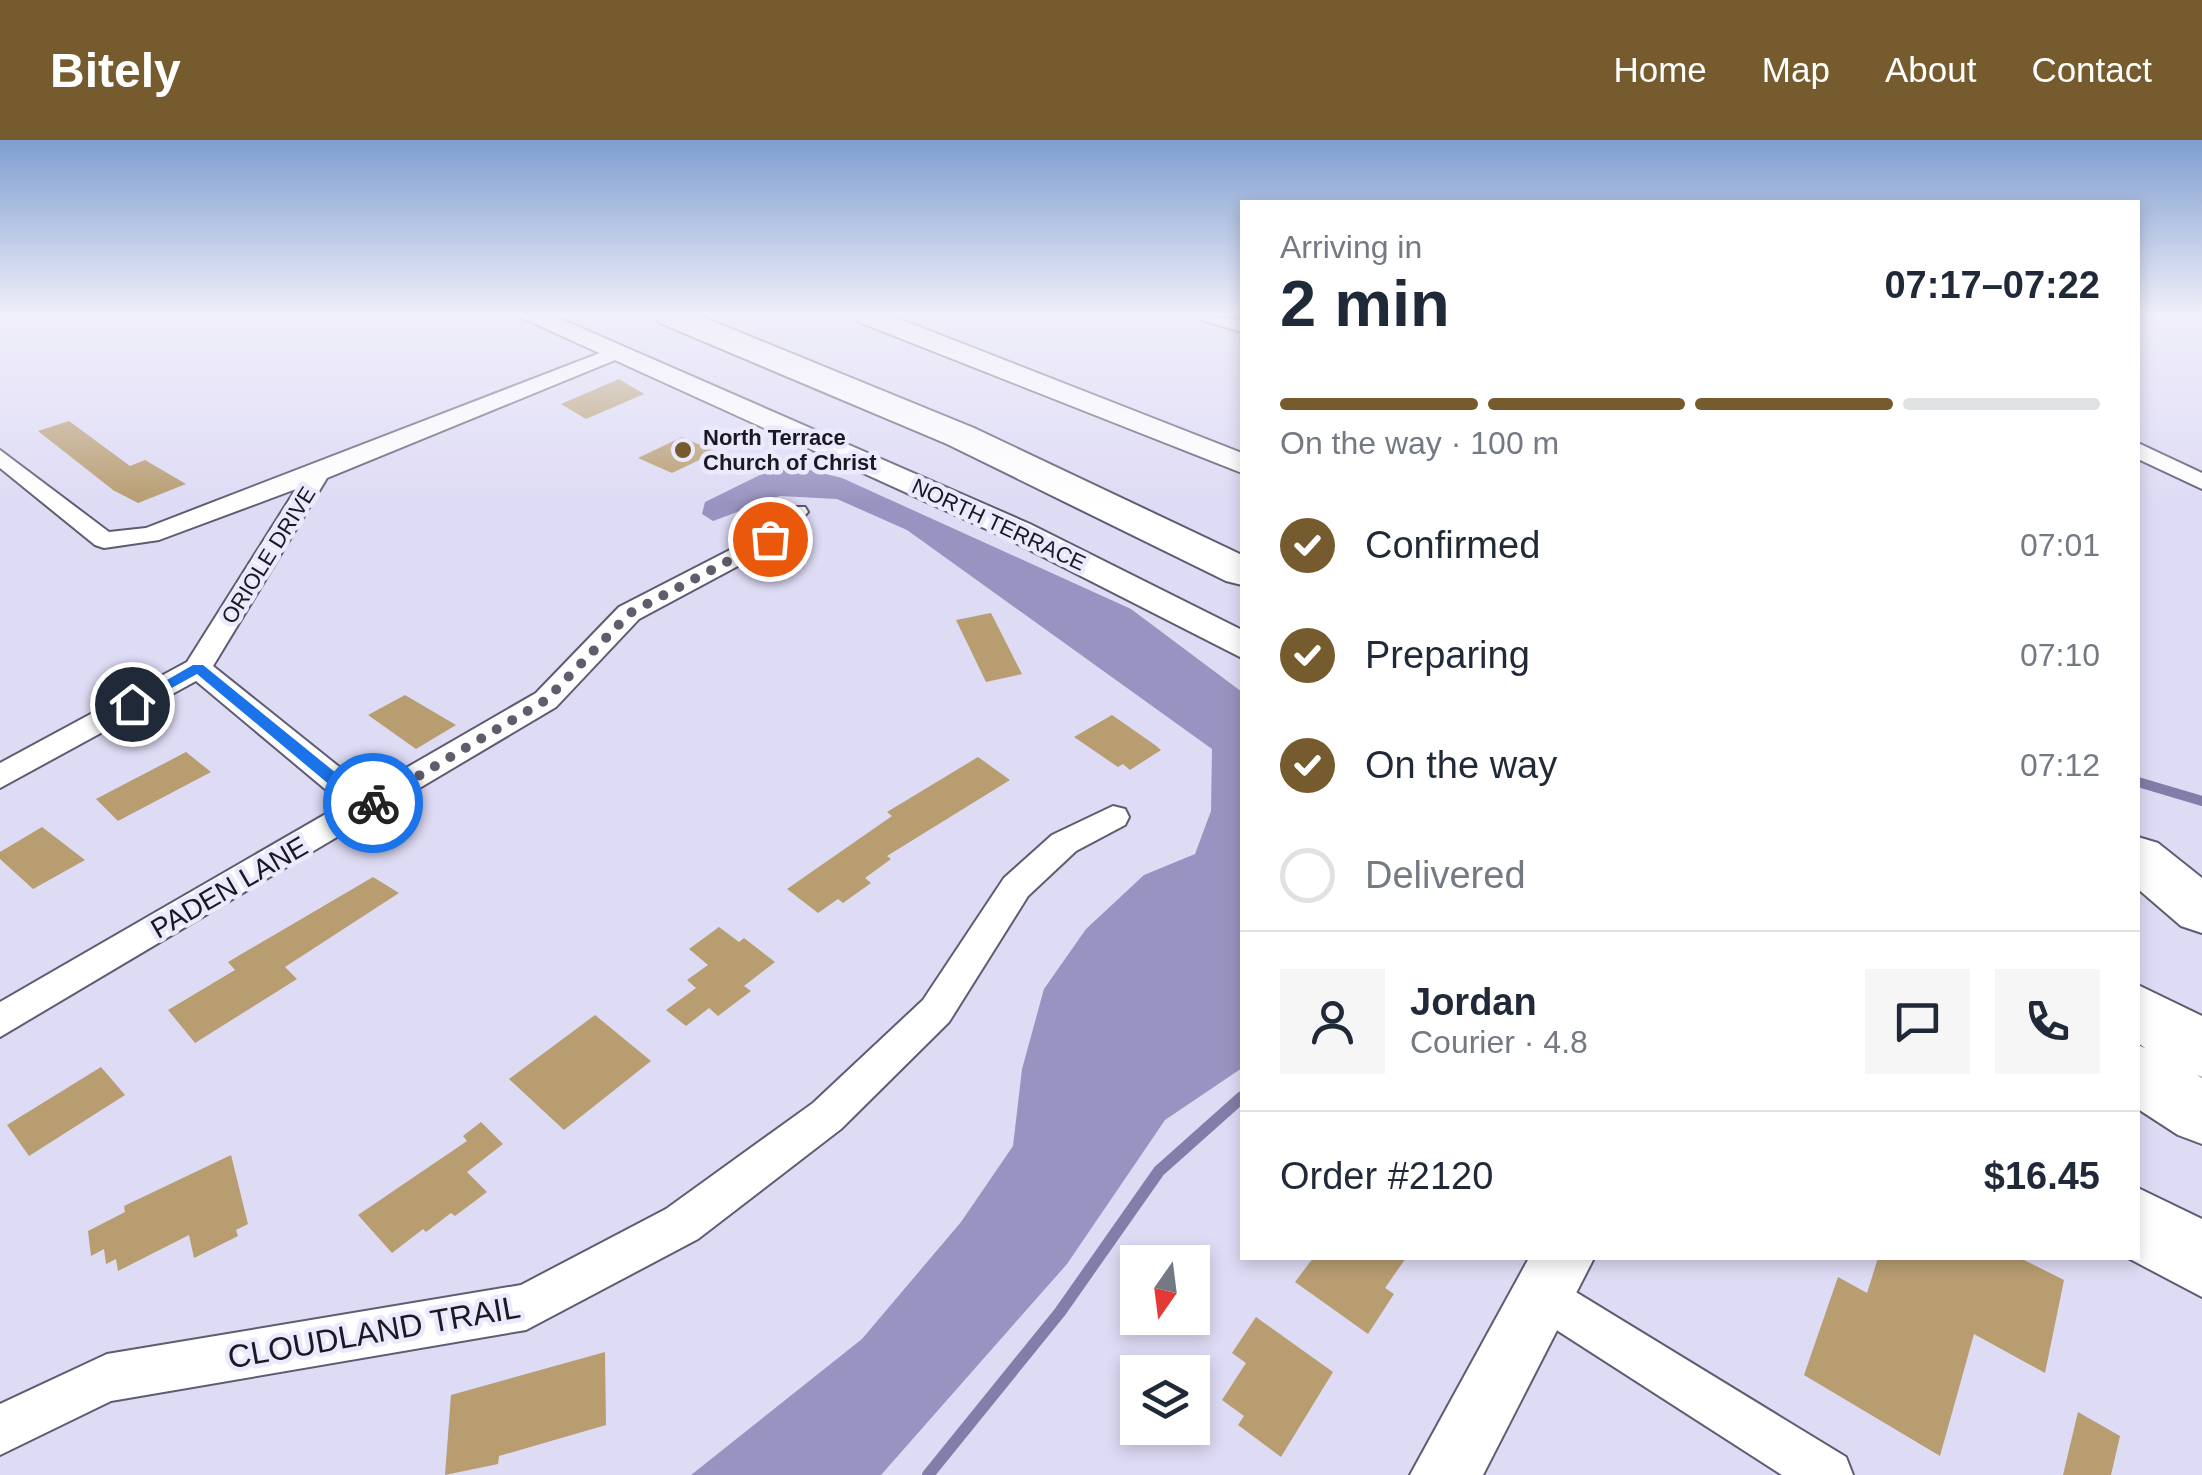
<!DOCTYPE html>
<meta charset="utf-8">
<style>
:root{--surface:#fff;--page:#f6f6f7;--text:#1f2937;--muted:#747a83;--line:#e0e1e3;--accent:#755b2d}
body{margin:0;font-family:Arial,sans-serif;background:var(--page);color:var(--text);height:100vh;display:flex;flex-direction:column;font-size:38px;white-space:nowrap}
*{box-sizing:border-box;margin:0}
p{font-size:32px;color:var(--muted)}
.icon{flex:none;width:55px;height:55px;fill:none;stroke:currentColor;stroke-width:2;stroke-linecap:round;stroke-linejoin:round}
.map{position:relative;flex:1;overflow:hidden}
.side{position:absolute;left:1240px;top:60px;width:900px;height:1060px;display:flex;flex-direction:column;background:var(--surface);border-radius:0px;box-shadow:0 5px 15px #0003}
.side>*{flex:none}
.needle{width:65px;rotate:194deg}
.buttons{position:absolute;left:1120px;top:1105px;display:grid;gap:20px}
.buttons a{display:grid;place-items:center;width:90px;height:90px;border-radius:0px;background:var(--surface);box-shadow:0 5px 15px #0003;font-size:50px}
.pin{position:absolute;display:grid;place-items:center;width:85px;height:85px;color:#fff;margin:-42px;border:5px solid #fff;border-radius:50%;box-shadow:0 2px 10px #0007}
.courier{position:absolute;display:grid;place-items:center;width:100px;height:100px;margin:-50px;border:8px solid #1a73e8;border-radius:50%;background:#fff;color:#222;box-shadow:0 2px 12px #0007}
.summary em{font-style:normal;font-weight:700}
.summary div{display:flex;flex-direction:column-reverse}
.summary{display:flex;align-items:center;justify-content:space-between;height:170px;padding:0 40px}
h1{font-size:65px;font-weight:700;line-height:75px}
.bar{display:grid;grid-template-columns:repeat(4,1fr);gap:15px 10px;align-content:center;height:120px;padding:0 40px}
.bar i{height:12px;border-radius:8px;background:var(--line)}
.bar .active{background:var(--accent)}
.bar p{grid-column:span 4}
.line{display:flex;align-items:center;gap:25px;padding:0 40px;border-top:2px solid var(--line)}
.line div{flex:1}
.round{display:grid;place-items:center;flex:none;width:105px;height:105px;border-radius:0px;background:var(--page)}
ol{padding:0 40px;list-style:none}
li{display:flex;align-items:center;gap:30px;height:110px}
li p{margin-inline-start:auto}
li .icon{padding:10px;border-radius:50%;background:var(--accent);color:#fff;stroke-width:4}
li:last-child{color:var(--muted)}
li i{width:55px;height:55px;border:5px solid var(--line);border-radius:50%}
header{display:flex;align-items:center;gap:60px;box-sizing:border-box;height:140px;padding:0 50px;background:var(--accent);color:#fff}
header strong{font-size:48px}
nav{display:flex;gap:55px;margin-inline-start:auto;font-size:35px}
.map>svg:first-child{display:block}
.forest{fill:#9993c1}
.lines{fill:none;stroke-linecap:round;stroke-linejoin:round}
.stream-far1{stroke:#837da9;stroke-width:10}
.stream{stroke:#837da9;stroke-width:12}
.building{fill:#b89d71}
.street-casing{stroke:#5e5c71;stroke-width:4}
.secondary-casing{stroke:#5e5c71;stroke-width:4}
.highway-casing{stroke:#5e5c71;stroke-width:4}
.street{fill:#fff;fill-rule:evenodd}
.secondary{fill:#fff;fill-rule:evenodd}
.highway{fill:#fff;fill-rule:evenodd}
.route{fill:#1a73e8}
.done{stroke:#5f5d6c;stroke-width:10;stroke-dasharray:0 18}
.poi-dot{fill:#755b2d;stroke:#ebe9fe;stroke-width:4}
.labels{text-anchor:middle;stroke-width:9;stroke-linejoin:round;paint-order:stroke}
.far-poi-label{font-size:22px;font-weight:bold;fill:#1a1922;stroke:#ebe9fe;text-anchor:start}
.far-street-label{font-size:22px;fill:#1a1922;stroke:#ebe9fe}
.street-label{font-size:28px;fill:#1a1922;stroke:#ebe9fe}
.near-street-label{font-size:32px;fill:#1a1922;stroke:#ebe9fe}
</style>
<header>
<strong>Bitely</strong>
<nav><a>Home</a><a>Map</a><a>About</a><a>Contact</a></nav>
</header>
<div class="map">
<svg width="2202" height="1335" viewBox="0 0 2202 1335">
<rect width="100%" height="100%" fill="#dedbf5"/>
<path class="forest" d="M 805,329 L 842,338 L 1131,469 L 1242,552 L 1242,928 L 1165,980 L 1067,1124 L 881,1335 L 691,1335 L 862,1199 L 961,1082 L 1013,1006 L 1022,929 L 1044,849 L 1086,789 L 1144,735 L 1195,714 L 1211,671 L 1212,609 L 907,390 L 837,359 L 780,356 L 713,381 L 702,374 L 705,362 L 768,331 Z"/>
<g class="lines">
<path class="stream-far1" d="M 2138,642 L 2202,661"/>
<path class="stream" d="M 928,1335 L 1060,1172 L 1159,1031 L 1242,957"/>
</g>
<g class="building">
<path d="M 619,239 L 644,254 L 586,279 L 561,264 Z"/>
<path d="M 69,281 L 130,326 L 145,320 L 186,344 L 138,363 L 113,350 L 38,291 Z"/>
<path d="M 682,297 L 716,312 L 672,333 L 638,318 Z"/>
<path d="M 991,473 L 1022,534 L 986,542 L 956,480 Z"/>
<path d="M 405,555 L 456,585 L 416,609 L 368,575 Z"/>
<path d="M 1112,575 L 1155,605 L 1161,610 L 1130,630 L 1123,624 L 1118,627 L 1074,597 Z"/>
<path d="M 186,612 L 211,632 L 118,681 L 96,659 Z"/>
<path d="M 978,617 L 1010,640 L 887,716 L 891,719 L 865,738 L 871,743 L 843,763 L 838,759 L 818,773 L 787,749 L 892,676 L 887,672 Z"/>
<path d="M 42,687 L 85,720 L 33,749 L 0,719 L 0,712 Z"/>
<path d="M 373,737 L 399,753 L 285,827 L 297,839 L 195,903 L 168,870 L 235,830 L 228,822 Z"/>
<path d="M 719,787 L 739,802 L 744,798 L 775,822 L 744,846 L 751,851 L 718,876 L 709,868 L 686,886 L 666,870 L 696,848 L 687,840 L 708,825 L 689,809 Z"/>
<path d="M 595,875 L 651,921 L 564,990 L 509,939 Z"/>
<path d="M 101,927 L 125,955 L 29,1016 L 7,985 Z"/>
<path d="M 481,982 L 503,1004 L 467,1032 L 487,1052 L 455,1076 L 451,1073 L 426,1092 L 423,1089 L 392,1113 L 358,1075 L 467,1001 L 463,996 Z"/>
<path d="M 231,1015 L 248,1084 L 236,1090 L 238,1096 L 194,1118 L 189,1095 L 118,1131 L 116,1119 L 106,1124 L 104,1109 L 91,1116 L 88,1091 L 125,1072 L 124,1066 Z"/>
<path d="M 1313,1118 L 1406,1118 L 1385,1148 L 1394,1154 L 1368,1194 L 1295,1142 Z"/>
<path d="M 1878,1118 L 2020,1118 L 2064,1140 L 2045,1233 L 1974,1194 L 1940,1316 L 1804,1235 L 1838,1137 L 1867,1153 Z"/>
<path d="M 1256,1177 L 1333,1232 L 1281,1317 L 1238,1285 L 1244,1276 L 1222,1260 L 1246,1223 L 1232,1213 Z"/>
<path d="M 605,1212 L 606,1285 L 499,1316 L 498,1324 L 445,1335 L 451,1255 Z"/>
<path d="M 2078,1272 L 2120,1296 L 2111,1335 L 2063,1335 Z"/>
</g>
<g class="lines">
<g class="street-casing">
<g id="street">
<path d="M 1199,176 L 1242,180 L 1242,192 L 1201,180 Z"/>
<path d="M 618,206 L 625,208 L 625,216 L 327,338 L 213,526 L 368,650 L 536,553 L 619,467 L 761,394 L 787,367 L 805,367 L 808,372 L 779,404 L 639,479 L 556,567 L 0,897 L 0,862 L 343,664 L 196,541 L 0,648 L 0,623 L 187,522 L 296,349 L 159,400 L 104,408 L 95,405 L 0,328 L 0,310 L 109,392 L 146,388 Z"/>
<path d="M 2138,303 L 2202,333 L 2202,349 L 2138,319 Z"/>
<path d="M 1113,666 L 1125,669 L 1129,677 L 1125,685 L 1076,711 L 1028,756 L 949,882 L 841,989 L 698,1099 L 526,1190 L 111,1261 L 0,1315 L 0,1264 L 107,1214 L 521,1145 L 666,1069 L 813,963 L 923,860 L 1004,738 L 1052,695 Z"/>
<path d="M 1543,1132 L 1846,1317 L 1853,1335 L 1782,1335 L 1527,1171 L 1520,1155 L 1527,1139 Z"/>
</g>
</g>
<g class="secondary-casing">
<g id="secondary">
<path d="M 518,176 L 554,176 L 1030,384 L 1242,490 L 1242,518 L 1006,398 Z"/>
<path d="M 855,176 L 892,176 L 1242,313 L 1242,333 L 859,182 Z"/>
<path d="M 1529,1118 L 1594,1118 L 1483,1335 L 1410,1335 Z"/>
</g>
</g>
<g class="highway-casing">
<g id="highway">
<path d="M 655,176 L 700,176 L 974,288 L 1242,415 L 1242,445 L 1226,441 L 947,304 L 660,183 Z"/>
<path d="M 2138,697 L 2158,703 L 2202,738 L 2202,793 L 2181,786 L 2138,749 Z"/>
<path d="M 2138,845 L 2202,876 L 2202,937 L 2197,935 L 2202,938 L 2202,1004 L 2178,995 L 2138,969 L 2138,905 L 2145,908 L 2138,903 Z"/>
<path d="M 2138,1048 L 2202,1079 L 2202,1157 L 2128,1118 L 2138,1118 Z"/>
</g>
</g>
<use href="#street" class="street"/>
<use href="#secondary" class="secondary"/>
<use href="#highway" class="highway"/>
</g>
<linearGradient id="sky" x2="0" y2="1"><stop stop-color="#7f9ecf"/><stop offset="0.48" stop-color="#f0effa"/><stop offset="1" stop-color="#f0effa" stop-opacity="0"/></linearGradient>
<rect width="2202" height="363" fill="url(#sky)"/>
<path class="route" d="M 193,525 L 203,525 L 368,659 L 379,660 L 379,667 L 361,671 L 197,534 L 137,567 L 125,564 Z"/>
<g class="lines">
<path class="done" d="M 373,663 L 546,560 L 630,473 L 770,399"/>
</g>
<circle class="poi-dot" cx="683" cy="310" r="10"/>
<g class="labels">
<g class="far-poi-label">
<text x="703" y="305">North Terrace<tspan x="703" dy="25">Church of Christ</tspan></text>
</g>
<g class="far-street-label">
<text transform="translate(999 384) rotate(25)" y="8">NORTH TERRACE</text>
<text transform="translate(268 415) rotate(-58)" y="8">ORIOLE DRIVE</text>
</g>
<g class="street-label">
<text transform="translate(229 747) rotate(-30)" y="10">PADEN LANE</text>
</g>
<g class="near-street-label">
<text transform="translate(374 1192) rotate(-10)" y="11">CLOUDLAND TRAIL</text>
</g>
</g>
</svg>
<div class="buttons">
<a><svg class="needle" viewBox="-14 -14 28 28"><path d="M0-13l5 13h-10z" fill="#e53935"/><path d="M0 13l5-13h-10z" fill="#747a83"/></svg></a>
<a><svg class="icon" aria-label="layers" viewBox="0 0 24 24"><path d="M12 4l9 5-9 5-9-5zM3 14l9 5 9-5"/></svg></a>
</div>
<div class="pin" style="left:770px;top:399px;background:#ea580c"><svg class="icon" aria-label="bag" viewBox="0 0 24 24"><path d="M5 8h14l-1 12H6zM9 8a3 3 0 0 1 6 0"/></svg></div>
<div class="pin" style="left:132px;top:564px;background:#1f2937"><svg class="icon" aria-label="home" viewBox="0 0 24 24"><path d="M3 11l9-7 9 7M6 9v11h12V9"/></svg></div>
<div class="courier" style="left:373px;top:663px"><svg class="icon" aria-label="bike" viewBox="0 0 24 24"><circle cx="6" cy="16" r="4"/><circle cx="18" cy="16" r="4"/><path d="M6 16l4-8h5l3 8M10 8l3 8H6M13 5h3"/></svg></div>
<section class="side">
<div class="summary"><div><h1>2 min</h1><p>Arriving in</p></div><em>07:17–07:22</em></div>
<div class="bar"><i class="active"></i><i class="active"></i><i class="active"></i><i></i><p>On the way · 100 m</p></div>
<ol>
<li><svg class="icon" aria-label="check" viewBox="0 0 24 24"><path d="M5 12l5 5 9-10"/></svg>Confirmed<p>07:01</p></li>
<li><svg class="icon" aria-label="check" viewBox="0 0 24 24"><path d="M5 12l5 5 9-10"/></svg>Preparing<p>07:10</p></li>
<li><svg class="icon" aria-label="check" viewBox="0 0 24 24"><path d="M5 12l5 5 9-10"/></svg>On the way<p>07:12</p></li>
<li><i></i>Delivered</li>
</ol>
<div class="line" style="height:180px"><a class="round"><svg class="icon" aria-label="person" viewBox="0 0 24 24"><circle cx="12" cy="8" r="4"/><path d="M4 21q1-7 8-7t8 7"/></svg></a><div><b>Jordan</b><p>Courier · 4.8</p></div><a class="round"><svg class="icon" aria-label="chat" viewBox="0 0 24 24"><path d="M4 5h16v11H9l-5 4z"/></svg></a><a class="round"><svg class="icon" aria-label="phone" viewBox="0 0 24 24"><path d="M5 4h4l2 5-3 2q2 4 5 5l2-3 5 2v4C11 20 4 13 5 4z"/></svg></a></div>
<div class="line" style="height:130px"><div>Order #2120</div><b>$16.45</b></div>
</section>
</div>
